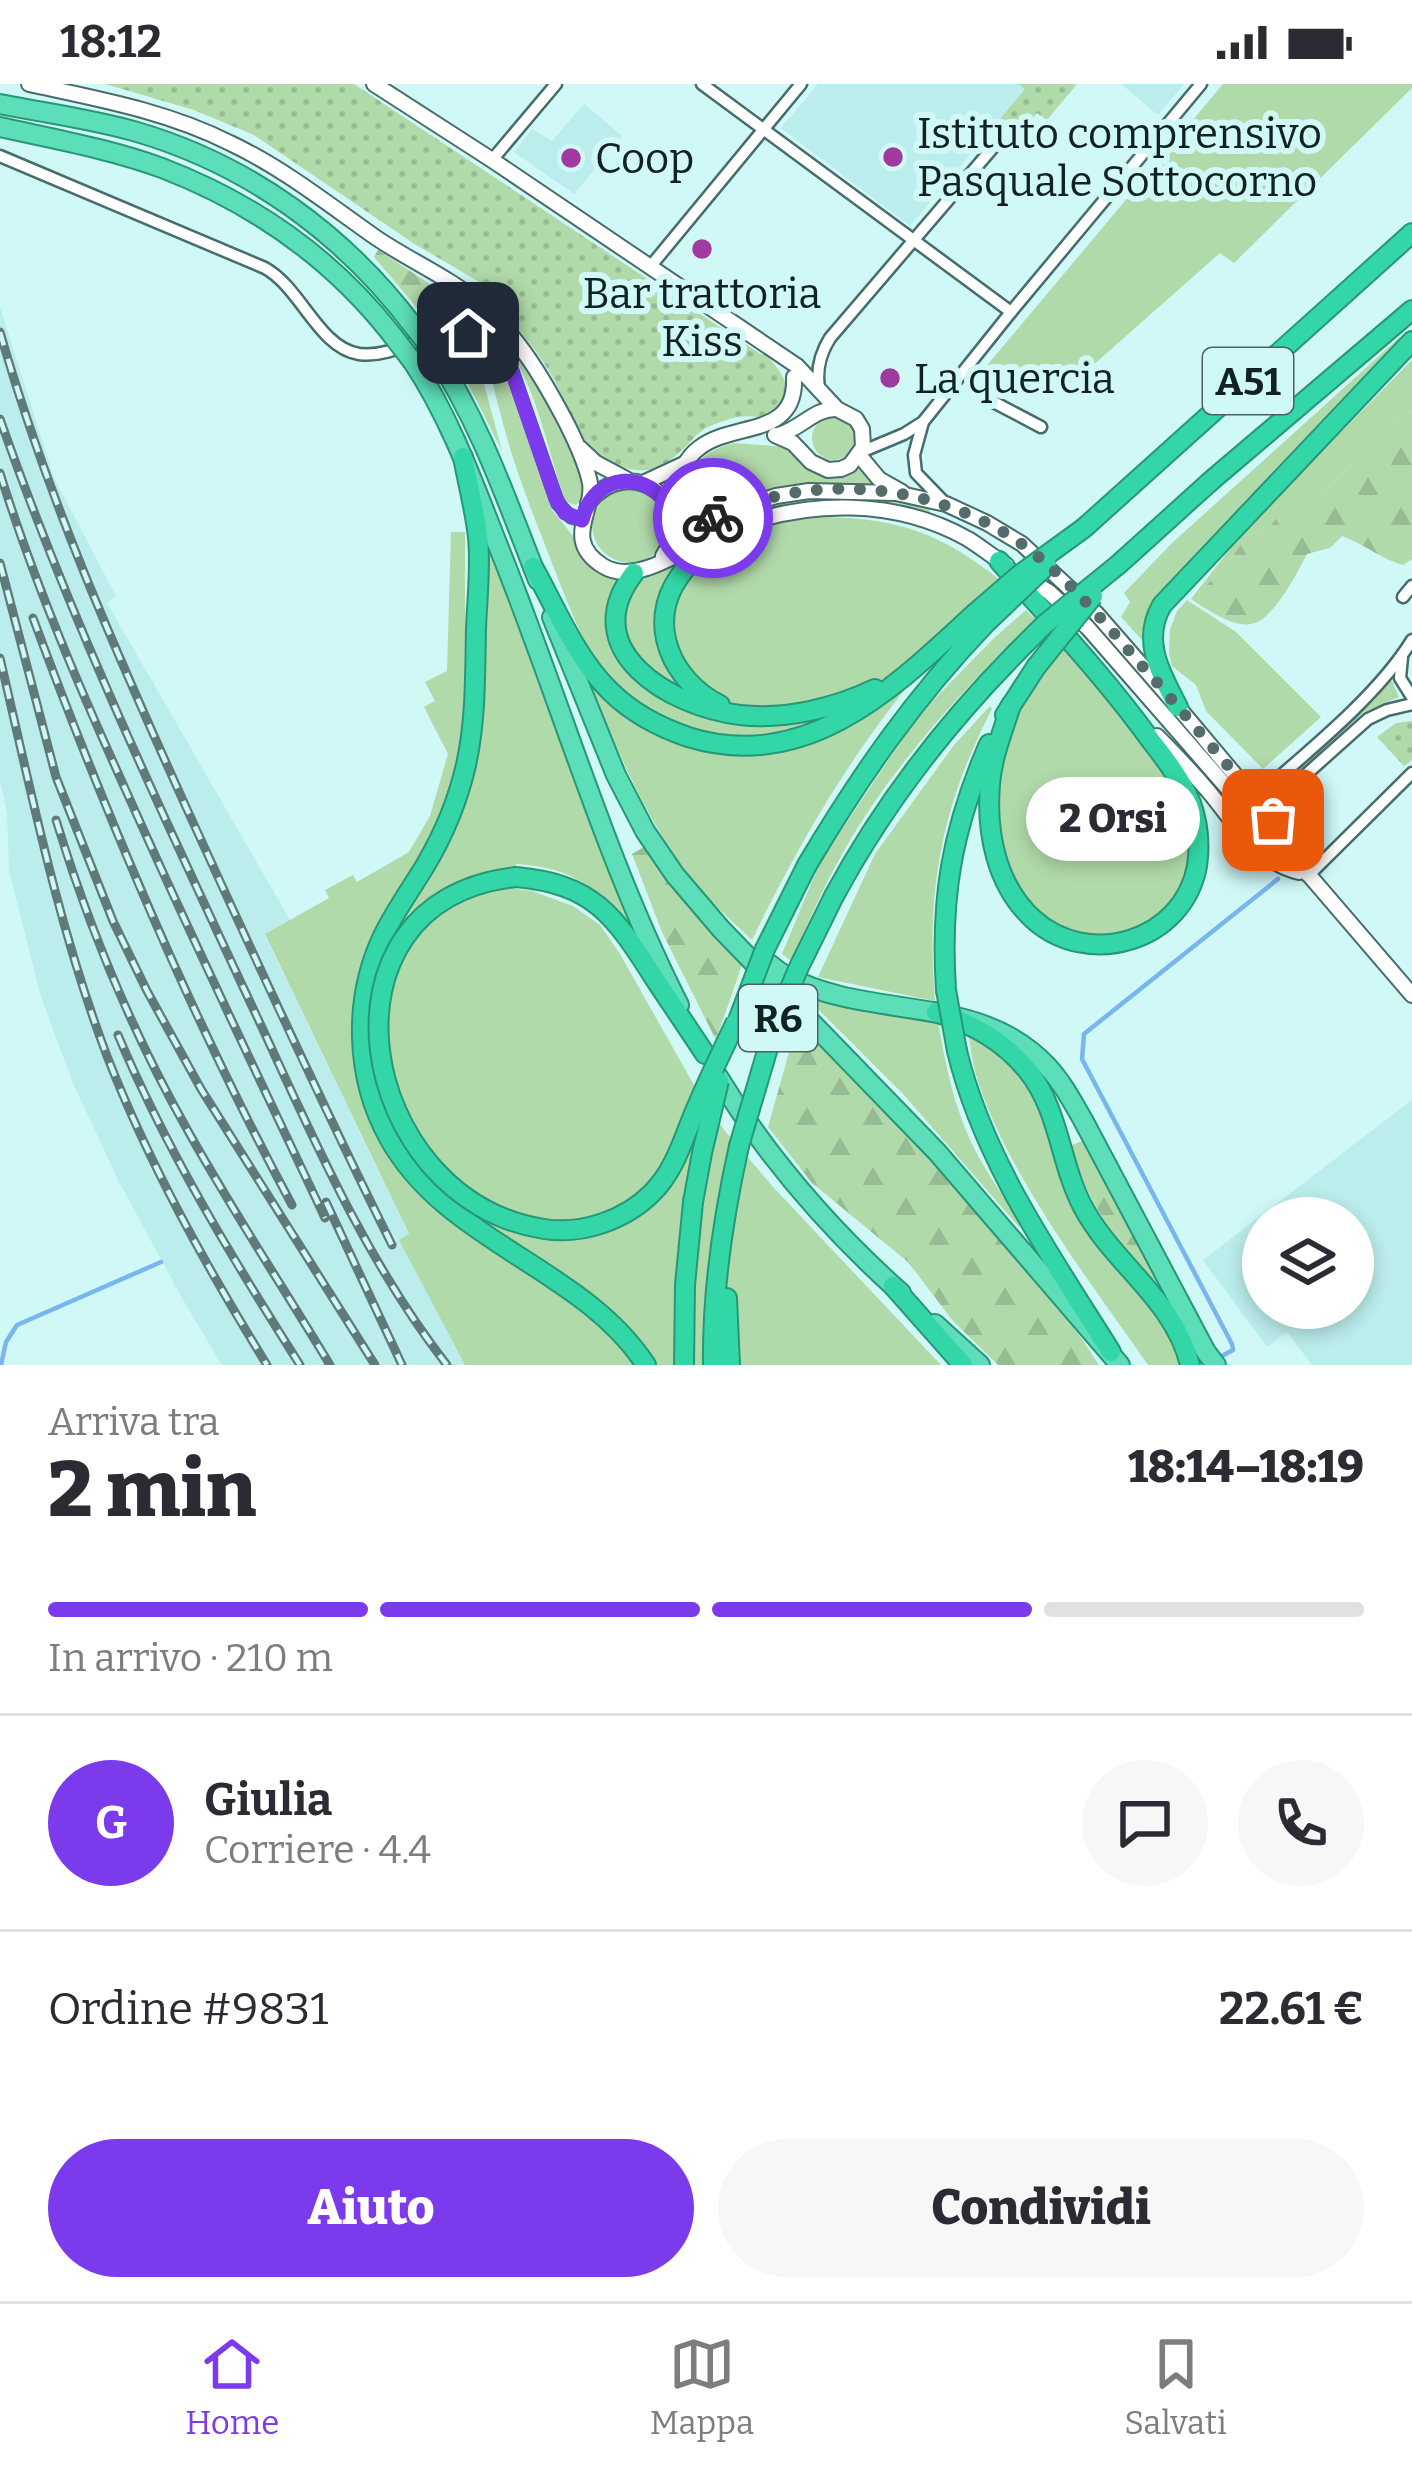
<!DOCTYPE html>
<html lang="it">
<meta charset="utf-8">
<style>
:root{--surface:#fff;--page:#f7f7f7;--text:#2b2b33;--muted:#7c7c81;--line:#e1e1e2;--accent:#7c3aed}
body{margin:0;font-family:Bitter,serif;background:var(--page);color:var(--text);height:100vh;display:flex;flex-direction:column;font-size:45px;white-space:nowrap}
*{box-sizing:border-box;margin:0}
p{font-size:39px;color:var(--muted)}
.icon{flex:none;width:66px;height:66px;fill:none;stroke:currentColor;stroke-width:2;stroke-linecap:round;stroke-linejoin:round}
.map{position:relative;height:1281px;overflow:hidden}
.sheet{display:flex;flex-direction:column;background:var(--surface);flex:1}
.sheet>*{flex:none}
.tools{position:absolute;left:1242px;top:1113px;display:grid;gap:24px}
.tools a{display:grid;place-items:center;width:132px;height:132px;border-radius:50%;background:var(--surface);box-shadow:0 6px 18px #0003;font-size:60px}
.pin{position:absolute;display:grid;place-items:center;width:102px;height:102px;color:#fff;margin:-51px;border-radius:24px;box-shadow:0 6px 18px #0006}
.courier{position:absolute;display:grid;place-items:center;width:120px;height:120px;margin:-60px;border:9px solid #7c3aed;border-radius:50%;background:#fff;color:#222;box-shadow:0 3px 15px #0007}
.bubble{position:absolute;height:84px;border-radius:42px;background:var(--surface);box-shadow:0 6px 18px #0003;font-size:39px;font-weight:800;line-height:84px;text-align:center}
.headline em{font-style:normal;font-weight:800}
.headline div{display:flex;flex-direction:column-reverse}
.headline{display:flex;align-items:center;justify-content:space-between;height:204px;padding:0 48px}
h1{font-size:78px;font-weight:800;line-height:90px}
.bar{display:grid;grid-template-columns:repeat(4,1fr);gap:18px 12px;align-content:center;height:144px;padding:0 48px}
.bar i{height:15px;border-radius:9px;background:var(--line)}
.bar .current{background:var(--accent)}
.bar p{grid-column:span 4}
.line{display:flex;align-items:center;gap:30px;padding:0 48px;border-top:3px solid var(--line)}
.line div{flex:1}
.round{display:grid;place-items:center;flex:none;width:126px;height:126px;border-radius:63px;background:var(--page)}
.button{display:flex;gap:24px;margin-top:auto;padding:24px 48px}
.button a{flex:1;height:138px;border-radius:72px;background:var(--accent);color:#fff;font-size:48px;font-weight:800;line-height:138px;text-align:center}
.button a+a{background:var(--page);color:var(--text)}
.status{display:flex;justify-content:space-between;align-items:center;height:84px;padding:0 60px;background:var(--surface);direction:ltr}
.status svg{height:33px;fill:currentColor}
.menu{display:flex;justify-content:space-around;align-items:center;height:168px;border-top:3px solid var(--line);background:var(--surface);font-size:33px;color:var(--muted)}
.menu a{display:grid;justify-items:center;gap:6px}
.menu .current{color:var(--accent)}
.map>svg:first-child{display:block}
.built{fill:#bbedec;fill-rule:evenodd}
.green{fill:#b1daaa}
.forest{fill:url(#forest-firs)}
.park{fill:url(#park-dots)}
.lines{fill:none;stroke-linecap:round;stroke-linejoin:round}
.stream{stroke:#79b6ef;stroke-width:4.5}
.minor-casing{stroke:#466c6c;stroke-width:15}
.tertiary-casing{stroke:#466c6c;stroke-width:18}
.trunk-casing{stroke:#279777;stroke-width:22}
.motorway-casing{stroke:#279777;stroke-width:22}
.minor{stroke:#fff;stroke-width:10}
.tertiary{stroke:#fff;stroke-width:14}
.trunk{stroke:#5cdeb8;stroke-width:18}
.motorway{stroke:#33d6a6;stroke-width:18}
.rail-casing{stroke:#607a7a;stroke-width:9}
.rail{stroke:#cff8f7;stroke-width:4.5;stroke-dasharray:14;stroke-linecap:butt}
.trunk-bridge-casing{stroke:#279777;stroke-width:22;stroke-linecap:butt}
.motorway-bridge-casing{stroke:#279777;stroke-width:22;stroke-linecap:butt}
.trunk-bridge{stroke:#5cdeb8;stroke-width:18}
.motorway-bridge{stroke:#33d6a6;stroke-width:18}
.done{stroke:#546c6c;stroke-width:12;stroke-dasharray:0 21.6}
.route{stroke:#7c3aed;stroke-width:15}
.poi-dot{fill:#a03a9f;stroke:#cff8f7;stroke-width:4.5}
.labels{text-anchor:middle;stroke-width:12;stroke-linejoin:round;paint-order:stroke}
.shield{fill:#cff8f7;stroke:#4b6261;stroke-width:3}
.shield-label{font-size:39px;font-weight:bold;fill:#122121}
.poi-label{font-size:42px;fill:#122121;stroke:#cff8f7;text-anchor:start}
</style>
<div class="status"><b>18:12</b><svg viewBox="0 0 49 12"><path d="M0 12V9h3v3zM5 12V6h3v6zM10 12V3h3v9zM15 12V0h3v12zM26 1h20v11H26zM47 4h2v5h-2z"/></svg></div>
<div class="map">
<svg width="1412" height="1281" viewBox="0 0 1412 1281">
<defs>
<pattern id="forest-firs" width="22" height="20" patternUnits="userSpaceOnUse" patternTransform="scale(3)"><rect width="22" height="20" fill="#b1daaa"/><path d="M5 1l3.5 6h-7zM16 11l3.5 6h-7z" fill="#97bb92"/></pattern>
<pattern id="park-dots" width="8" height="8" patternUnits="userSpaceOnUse" patternTransform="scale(3)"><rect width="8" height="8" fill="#b1daaa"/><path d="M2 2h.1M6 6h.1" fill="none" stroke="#97bb92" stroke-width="1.8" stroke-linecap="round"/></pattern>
</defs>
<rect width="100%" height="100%" fill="#cff8f7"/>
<g class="built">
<path d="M 818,0 L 1018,0 L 1025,5 L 910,142 L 781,44 Z"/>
<path d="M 1121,0 L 1184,0 L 1158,31 Z"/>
<path d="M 584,20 L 622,52 L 574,110 L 514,68 L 532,45 L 552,57 Z"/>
<path d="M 0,223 L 54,394 L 116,512 L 107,519 L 290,836 L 265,851 L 409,1151 L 400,1157 L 465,1281 L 222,1281 L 182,1214 L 118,1096 L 73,999 L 41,913 L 9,787 L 7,729 L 0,697 Z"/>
<path d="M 1412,1016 L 1412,1281 L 1312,1281 L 1287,1248 L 1267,1263 L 1203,1176 ZM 1263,1134 L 1353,1134 L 1353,1224 L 1263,1224 Z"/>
</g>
<g class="green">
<path d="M 1223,0 L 1412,0 L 1412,4 L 1234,179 L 1220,169 L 1074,298 L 974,297 Z"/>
<path d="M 479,232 C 529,279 555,330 583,391 C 585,403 586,413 576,421 L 565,418 C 552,378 534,299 510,267 C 499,254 487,247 471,241 Z"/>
<path d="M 1400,253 L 1402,256 L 1165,504 L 1148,528 L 1142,556 L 1121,533 L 1130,518 L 1124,509 L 1172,459 Z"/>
<path d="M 473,259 L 502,367 L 465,294 L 472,294 Z"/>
<path d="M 484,266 L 488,266 L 504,283 L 511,299 L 552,426 L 602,488 L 618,495 L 611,507 L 607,526 L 611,550 L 684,623 L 837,626 C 807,650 763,657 725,652 C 687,646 646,631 618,603 C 587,572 573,532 557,492 C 544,458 530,424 518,389 C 504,349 495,307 484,266 Z"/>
<path d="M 1412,276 L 1412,327 L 1385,343 L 1326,407 L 1303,416 L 1270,443 L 1247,452 L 1228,478 L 1199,509 L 1200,521 L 1191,515 L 1244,447 Z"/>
<circle cx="834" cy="354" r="22"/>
<path d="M 734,359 L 788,363 C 813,389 829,408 863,382 L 866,390 L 876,401 L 875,403 L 815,401 L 776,406 L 697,430 L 687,426 C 675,393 704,365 734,359 Z"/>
<circle cx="630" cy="441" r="38"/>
<path d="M 828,411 L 876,413 L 930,425 L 929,429 C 830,403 776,417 684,457 L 687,442 C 710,447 730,432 752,425 C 777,418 802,414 828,411 Z"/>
<path d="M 825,433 C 901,435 940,449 1000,496 L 897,588 L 875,599 L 800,622 L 765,624 L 736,621 L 718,614 L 680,580 L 671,545 L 678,508 L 701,475 L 715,464 L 760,444 L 790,437 Z"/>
<path d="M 451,448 L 465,448 L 465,591 L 485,592 L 486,468 L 490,464 L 634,844 C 596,805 574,783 516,780 L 516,805 L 532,807 L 573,822 L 600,841 L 620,870 L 694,1001 L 725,1047 L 774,1104 L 941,1281 L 465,1281 L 399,1156 L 409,1150 L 265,850 L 329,814 L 325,806 L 353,791 L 357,798 L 409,768 L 430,732 L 448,670 L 424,623 L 435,617 L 425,598 L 447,587 Z"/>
<path d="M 696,465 L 663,518 L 687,604 L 684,609 L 647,585 L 627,558 L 620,529 L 635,499 Z"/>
<path d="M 1187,516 L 1236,548 L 1321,633 L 1263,685 L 1206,627 L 1196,601 L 1172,582 L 1169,570 L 1170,546 L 1177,527 Z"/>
<path d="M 1026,526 L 1035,535 C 958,610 884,690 834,785 C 818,815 805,846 791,877 L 782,870 L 820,778 L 918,632 L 993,555 Z"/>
<path d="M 1066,564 C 1104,609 1142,651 1172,701 C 1178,710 1188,722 1191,732 C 1197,754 1191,783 1181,803 C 1169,830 1150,844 1120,850 C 1059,861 1008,813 998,754 C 991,715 1001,656 1021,622 C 1033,600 1050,583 1066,564 Z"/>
<path d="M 584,585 L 713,666 L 860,633 L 910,599 C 845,680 797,763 752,856 C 738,843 724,830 711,817 C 650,752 617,665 584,585 Z"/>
<path d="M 1389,597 L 1392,597 L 1399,613 L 1364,628 L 1282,703 L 1280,701 L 1362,626 Z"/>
<path d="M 990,622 L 992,625 C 941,723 926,807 935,917 L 818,893 L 875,770 L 954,661 Z"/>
<path d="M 810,912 L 938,937 C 946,984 956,1033 980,1075 C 992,1097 1008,1119 1022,1140 L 1019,1143 L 904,1011 L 809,916 Z"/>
<path d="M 968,945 L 988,955 L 1036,1006 L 1058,1081 L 1166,1247 L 1181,1281 L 1148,1281 C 1089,1196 1006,1089 976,991 C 972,976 970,960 968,945 Z"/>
</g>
<g class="forest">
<path d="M 378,166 L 479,232 L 471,241 L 428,237 L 374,173 Z"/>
<path d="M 452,251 L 473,259 L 472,295 L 465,294 L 436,253 Z"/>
<path d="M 1412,327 L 1412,475 L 1403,481 C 1381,475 1364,460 1342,452 L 1330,464 L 1307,470 C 1298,488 1275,532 1255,539 C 1238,545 1214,530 1200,521 L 1199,509 L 1228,478 L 1247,452 L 1270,443 L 1279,430 L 1295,419 L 1326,407 L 1385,343 Z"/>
<path d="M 644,763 L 694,828 L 743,878 L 716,956 L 662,848 L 632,770 Z"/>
<path d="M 798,936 L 932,1074 L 1074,1243 L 1099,1281 L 998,1281 L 953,1237 L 908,1178 L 812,1099 L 768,1043 Z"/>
<path d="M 1086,1055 L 1168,1209 L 1161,1213 C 1123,1165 1088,1122 1070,1062 Z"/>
</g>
<g class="park">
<path d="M 105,0 L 354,0 L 762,271 L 764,269 C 784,288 806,323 764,332 C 756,334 746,331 737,333 C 728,335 718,339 710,342 C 701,346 696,352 689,359 C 662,387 644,395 607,376 C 577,361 568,319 552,292 C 535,262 512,237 487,214 L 486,202 L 413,159 L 254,51 L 194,26 Z"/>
<path d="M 1018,0 L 1077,0 L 1047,36 L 1037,29 L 1012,59 L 993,43 L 1025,5 Z"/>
<path d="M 1412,637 L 1412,676 L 1404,682 L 1377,653 L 1396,639 Z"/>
</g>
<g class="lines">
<g class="stream">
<path d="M 1220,1273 L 1233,1266 L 1232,1260 L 1082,975 L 1084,950 L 1278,795"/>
<path d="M 1,1281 L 6,1258 L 17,1241 L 161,1178"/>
</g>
<g class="minor-casing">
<g id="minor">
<path d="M 702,0 L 1011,228"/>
<path d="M 0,72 L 265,184 C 301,204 319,264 359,270 C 415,277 457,206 510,281 L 558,420 L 571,433 L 582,436"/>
<path d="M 492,76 L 556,0"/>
<path d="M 650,183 L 801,0"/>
<path d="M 819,304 C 816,285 820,270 830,254 L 1002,53"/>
<path d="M 984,313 L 1041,343"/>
<path d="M 923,338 L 914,371 L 916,389 L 944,418"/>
<path d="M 861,368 L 904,350 L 923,338 L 1011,228 L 1201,0"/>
<path d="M 1403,513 L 1412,502"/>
<path d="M 1402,573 L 1400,594 L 1412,613"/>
<path d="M 1252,721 L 1255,714 C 1306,669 1377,613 1412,556"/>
<path d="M 1264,728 L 1368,635 L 1387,626 L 1412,620"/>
<path d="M 1309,791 L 1412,689"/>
</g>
</g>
<g class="tertiary-casing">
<g id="tertiary">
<path d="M 29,0 C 98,15 166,27 230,59 C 283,84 328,120 375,153 C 410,177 451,194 483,222 C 520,255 544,296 567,340 C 576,358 586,379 590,399 C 595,428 562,456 603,482 C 635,502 682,466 712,453"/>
<path d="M 374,0 L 492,76 L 797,282 L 837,325 L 856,335 L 862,345 L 863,363 L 850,381 L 841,385 L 828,386 L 811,378 L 793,359 L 775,351"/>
<path d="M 778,351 C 801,345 814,324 837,325"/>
<path d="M 580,364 L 596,379 L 626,395"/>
<path d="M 859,371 L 879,395 L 902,408"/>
<path d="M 643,399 L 684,380"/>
<path d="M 588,419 C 629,367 700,418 663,472"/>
<path d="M 669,421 C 677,401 681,377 699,364 C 733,337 797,355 794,293"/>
<path d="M 672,429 L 693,436 L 704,436 L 776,412 L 809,407 L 896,409 L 946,420 L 987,439 L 1022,460 L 1096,529 L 1178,623 L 1288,754 L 1309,791 L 1412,911"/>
<path d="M 733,444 C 809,416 895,414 968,455 C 981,463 993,473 1006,481"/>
<path d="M 1025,493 L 1049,508 L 1088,544 L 1284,769 L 1309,791"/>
<path d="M 1157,652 C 1175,670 1192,688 1209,708 C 1235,739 1257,778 1299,788"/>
</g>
</g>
<g class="trunk-casing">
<g id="trunk">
<path d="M 0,20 C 45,29 92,35 137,48 C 249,81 344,150 414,243"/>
<path d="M 0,43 C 54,55 110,65 162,84 C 253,119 333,175 393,252"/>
<path d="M 433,267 C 480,338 507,417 538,496"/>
<path d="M 413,278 C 452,337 475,404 501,469 C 561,619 606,777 679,921"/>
<path d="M 552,533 L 616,691 L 645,747 L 675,791 L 721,845 L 937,1068 L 1120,1281"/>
<path d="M 764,876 C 771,881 779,888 786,892 C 869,937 978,908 1047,982 C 1062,998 1072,1017 1083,1036 L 1206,1268 L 1216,1281"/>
<path d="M 715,988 C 765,1070 829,1145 901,1209"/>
<path d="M 935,1240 L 980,1281"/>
</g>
</g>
<g class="motorway-casing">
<g id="motorway">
<path d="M 463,373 C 468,400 475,426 478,453 C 481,483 477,515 476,545 C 475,590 476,636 466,681 C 458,716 444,750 425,782 C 411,805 395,827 383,852 C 353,915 355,993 389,1054 C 447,1159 582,1183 646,1281"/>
<path d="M 1084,444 L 1412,149"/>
<path d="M 999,477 C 1051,536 1106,594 1152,658 C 1167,677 1182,697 1191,719 C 1198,739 1200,762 1197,782 C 1183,858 1088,885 1033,835 C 996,801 986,748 990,700 C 992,673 1003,647 1011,621"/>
<path d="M 1119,480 L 1212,396 L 1412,226"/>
<path d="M 533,483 C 556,524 576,574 610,607 C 632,629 659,643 688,653 C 807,690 894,604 974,530"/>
<path d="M 634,489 C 575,566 670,623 740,631 C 786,636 835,624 875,605"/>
<path d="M 720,621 C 672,597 646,541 679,493 C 694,471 716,457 737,443"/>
<path d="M 1178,623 C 1161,590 1141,557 1162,521 L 1412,257"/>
<path d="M 1005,631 L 1036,583"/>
<path d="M 807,781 C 860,692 914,614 987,538"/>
<path d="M 516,793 C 593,800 614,831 653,892 C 670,918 688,944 705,970"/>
<path d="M 834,812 C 883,721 944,642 1016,569"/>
<path d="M 946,906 C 940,813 952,746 989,660"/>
<path d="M 936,928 C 974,941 1003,956 1028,987 C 1059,1025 1060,1080 1083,1123 C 1113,1180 1175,1216 1190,1281"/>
<path d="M 957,967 C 984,1078 1051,1172 1111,1268"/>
<path d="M 893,1202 L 963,1281"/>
<path d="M 727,1214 L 730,1281"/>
<path d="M 684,1281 L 685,1201 L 693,1118"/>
<path d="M 713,1281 C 712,1208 723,1134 739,1062"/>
</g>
</g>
<use href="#minor" class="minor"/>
<use href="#tertiary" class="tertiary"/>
<use href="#trunk" class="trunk"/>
<use href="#motorway" class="motorway"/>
<g class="rail-casing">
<g id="rail">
<path d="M 0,248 C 47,413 116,568 186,723 C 253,870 320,1016 392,1161"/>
<path d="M 0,335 C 69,532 156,716 244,905 C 305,1034 359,1168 447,1281"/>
<path d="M 0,389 C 35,502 83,612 132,720 C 194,859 260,996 325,1134"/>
<path d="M 0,479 L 56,693 L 113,837 L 147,907 L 201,1005 L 375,1281"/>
<path d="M 33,534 C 107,734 191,933 292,1121"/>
<path d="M 0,574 C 31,707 58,843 107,972 C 149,1080 206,1182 267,1281"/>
<path d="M 56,736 C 89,844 132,948 188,1047 C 232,1126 283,1203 330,1281"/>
<path d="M 118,951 C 167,1067 232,1174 300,1281"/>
<path d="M 326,1118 L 402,1281"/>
</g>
</g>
<use href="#rail" class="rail"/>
<g class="trunk-bridge-casing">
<g id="trunk-bridge">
<path d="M 414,243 L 433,267"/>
<path d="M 393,252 L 413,278"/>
</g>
</g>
<g class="motorway-bridge-casing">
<g id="motorway-bridge">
<path d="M 974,530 L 1018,492 L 1084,444"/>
<path d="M 987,538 L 1047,481"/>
<path d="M 1016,569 L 1045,540 L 1119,480"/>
<path d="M 1036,583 L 1093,512"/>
<path d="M 516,793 C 304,816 356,1116 544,1145 C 582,1151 625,1136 652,1109 C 677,1084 684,1051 698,1020 C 710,992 723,965 736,938"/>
<path d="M 946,906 L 957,967"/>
<path d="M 734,947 L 765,865 L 807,781"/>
<path d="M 739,1062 L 776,937 L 799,883 L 834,812"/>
<path d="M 693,1118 L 702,1069 L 719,997"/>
</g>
</g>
<use href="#trunk-bridge" class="trunk-bridge"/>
<use href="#motorway-bridge" class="motorway-bridge"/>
</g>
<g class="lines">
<path class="done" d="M 713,434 C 733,426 752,418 773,413 C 857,393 949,410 1019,458 C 1064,490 1101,534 1136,575 C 1183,627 1228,682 1273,736"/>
<path class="route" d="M 468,249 C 486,257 498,265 510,281 L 556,415 L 565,429 L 582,436 C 595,387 650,384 672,429 L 693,436 L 713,434"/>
</g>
<g class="poi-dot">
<circle cx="893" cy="73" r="12"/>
<circle cx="571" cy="74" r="12"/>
<circle cx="702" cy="165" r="12"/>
<circle cx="890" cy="294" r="12"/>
</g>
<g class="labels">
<g class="shield">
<rect x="1203" y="264" width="90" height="66" rx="9"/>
<rect x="739" y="901" width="78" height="66" rx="9"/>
</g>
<g class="shield-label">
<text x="1248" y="311">A51</text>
<text x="778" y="948">R6</text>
</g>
<g class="poi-label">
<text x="917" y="64">Istituto comprensivo<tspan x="917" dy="48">Pasquale Sottocorno</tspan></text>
<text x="595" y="89">Coop</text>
<text x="702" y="224" text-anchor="middle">Bar trattoria<tspan x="702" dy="48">Kiss</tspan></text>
<text x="914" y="309">La quercia</text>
</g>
</g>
</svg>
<div class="tools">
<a><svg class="icon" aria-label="layers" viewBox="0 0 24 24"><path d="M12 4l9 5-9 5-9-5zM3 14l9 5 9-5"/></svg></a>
</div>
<div class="pin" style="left:1273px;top:736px;background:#ea580c"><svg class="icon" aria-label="bag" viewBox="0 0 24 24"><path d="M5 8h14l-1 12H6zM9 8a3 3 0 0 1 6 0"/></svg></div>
<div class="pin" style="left:468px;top:249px;background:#1f2937"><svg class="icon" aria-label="home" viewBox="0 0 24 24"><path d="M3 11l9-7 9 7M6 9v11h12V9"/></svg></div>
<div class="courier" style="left:713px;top:434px"><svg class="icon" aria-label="bike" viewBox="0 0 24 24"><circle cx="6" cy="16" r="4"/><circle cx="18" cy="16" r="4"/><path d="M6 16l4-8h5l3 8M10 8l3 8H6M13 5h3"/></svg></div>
<div class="bubble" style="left:1026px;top:693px;width:174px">2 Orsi</div>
</div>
<section class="sheet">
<div class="headline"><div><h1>2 min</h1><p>Arriva tra</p></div><em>18:14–18:19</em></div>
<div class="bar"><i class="current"></i><i class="current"></i><i class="current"></i><i></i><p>In arrivo · 210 m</p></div>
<div class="line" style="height:216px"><b class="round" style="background:var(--accent);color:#fff">G</b><div><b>Giulia</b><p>Corriere · 4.4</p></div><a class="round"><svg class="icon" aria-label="chat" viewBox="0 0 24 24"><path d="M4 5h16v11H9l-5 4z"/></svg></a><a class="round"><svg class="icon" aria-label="phone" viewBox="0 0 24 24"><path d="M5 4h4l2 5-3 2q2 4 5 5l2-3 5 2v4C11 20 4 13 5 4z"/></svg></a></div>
<div class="line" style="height:156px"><div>Ordine #9831</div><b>22.61 €</b></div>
<div class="button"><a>Aiuto</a><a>Condividi</a></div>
</section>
<nav class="menu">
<a class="current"><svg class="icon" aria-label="home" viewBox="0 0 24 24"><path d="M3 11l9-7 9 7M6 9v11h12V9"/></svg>Home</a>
<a><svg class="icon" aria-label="map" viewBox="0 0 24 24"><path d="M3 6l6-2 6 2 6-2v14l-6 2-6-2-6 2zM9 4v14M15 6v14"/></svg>Mappa</a>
<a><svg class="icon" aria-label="saved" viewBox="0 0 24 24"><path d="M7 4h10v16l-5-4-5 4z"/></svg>Salvati</a>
</nav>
